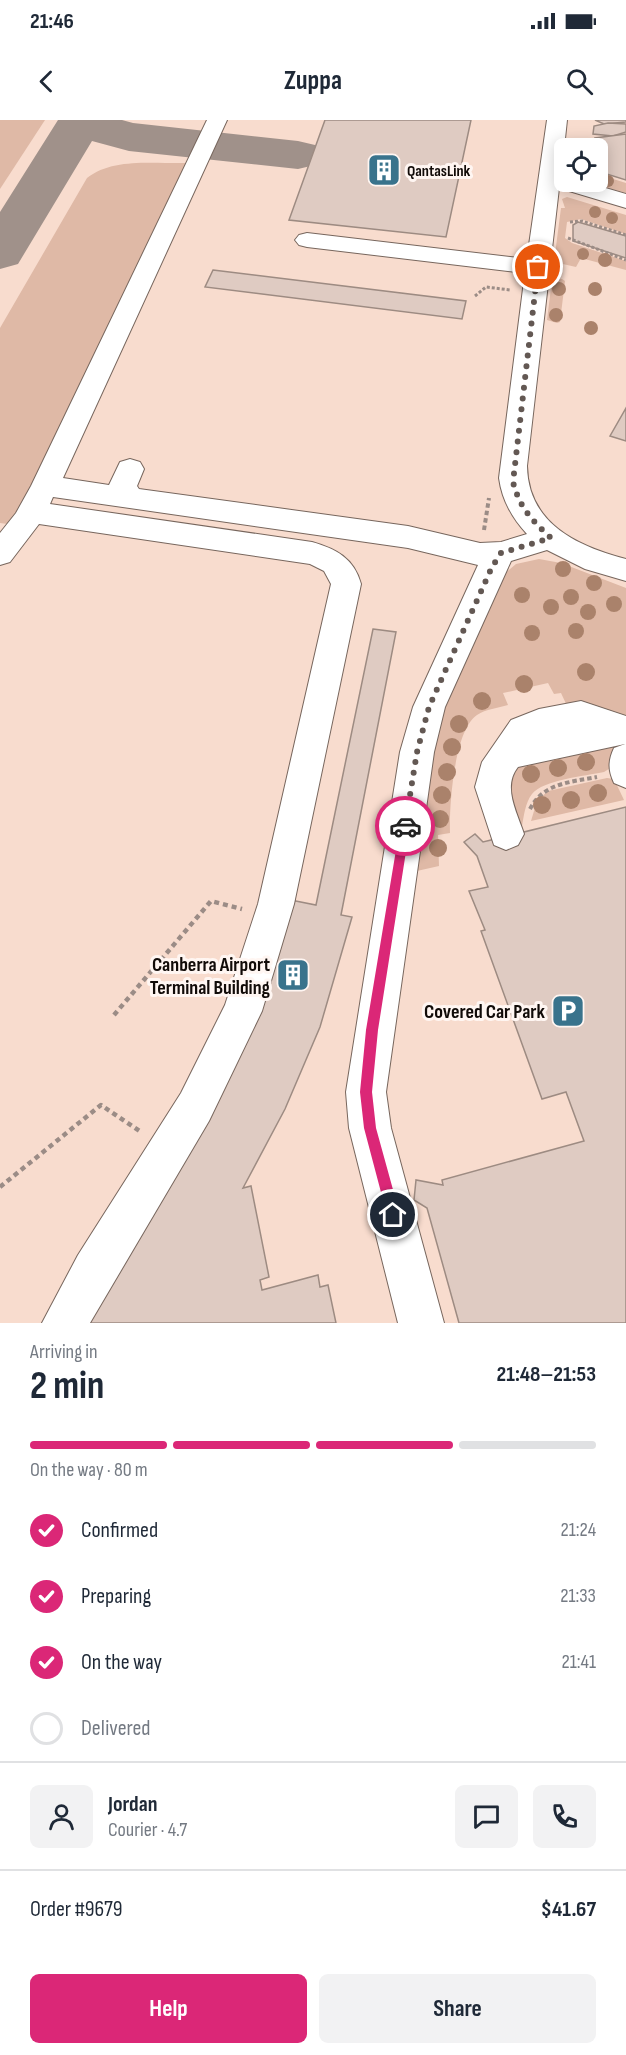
<!DOCTYPE html>
<meta charset="utf-8">
<style>
:root{--surface:#fff;--page:#f2f2f3;--text:#1f2937;--muted:#747a83;--line:#e0e1e3;--accent:#db2777}
body{margin:0;font-family:"Sofia Sans Condensed",sans-serif;background:var(--page);color:var(--text);height:100vh;display:flex;flex-direction:column;font-size:22px;white-space:nowrap}
*{box-sizing:border-box;margin:0}
p{font-size:20px;color:var(--muted)}
.icon{flex:none;width:33px;height:33px;fill:none;stroke:currentColor;stroke-width:2;stroke-linecap:round;stroke-linejoin:round}
.map{position:relative;height:1203px;overflow:hidden}
.drawer{display:flex;flex-direction:column;background:var(--surface);flex:1}
.drawer>*{flex:none}
.fabs{position:absolute;left:554px;top:18px;display:grid;gap:12px}
.fabs a{display:grid;place-items:center;width:54px;height:54px;border-radius:9px;background:var(--surface);box-shadow:0 3px 15px #0003;font-size:30px}
.pin{position:absolute;display:grid;place-items:center;width:51px;height:51px;color:#fff;margin:-26px;border:3px solid #fff;border-radius:50%;box-shadow:0 2px 6px #0007}
.courier{position:absolute;display:grid;place-items:center;width:60px;height:60px;margin:-30px;border:4px solid #db2777;border-radius:50%;background:#fff;color:#222;box-shadow:0 2px 8px #0007}
.overview em{font-style:normal;font-weight:700}
.overview div{display:flex;flex-direction:column-reverse}
.overview{display:flex;align-items:center;justify-content:space-between;height:102px;padding:0 30px}
h1{font-size:39px;font-weight:700;line-height:45px}
.bar{display:grid;grid-template-columns:repeat(4,1fr);gap:9px 6px;align-content:center;height:72px;padding:0 30px}
.bar i{height:8px;border-radius:4px;background:var(--line)}
.bar .current{background:var(--accent)}
.bar p{grid-column:span 4}
.line{display:flex;align-items:center;gap:15px;padding:0 30px;border-top:2px solid var(--line)}
.line div{flex:1}
.round{display:grid;place-items:center;flex:none;width:63px;height:63px;border-radius:9px;background:var(--page)}
ol{padding:0 30px;list-style:none}
li{display:flex;align-items:center;gap:18px;height:66px}
li p{margin-inline-start:auto}
li .icon{padding:6px;border-radius:50%;background:var(--accent);color:#fff;stroke-width:4}
li:last-child{color:var(--muted)}
li i{width:33px;height:33px;border:3px solid var(--line);border-radius:50%}
.cta{display:flex;gap:12px;margin-top:auto;padding:12px 30px}
.cta a{flex:1;height:69px;border-radius:9px;background:var(--accent);color:#fff;font-size:24px;font-weight:700;line-height:69px;text-align:center}
.cta a+a{background:var(--page);color:var(--text)}
.status{display:flex;justify-content:space-between;align-items:center;height:42px;padding:0 30px;background:var(--surface);direction:ltr}
.status svg{height:16px;fill:currentColor}
header{display:flex;justify-content:space-between;align-items:center;height:78px;padding:0 30px;background:var(--surface);font-size:27px;font-weight:700}
.map>svg:first-child{display:block}
.built{fill:#f8dcce;fill-rule:evenodd}
.green{fill:#dfb9a6}
.lines{fill:none;stroke-linecap:round;stroke-linejoin:round}
.taxiway{fill:#a0918a;fill-rule:evenodd}
.building{fill:#dfcbc2;stroke:#9d8b82;stroke-width:1.5}
.minor-casing{stroke:#77665d;stroke-width:2}
.path-far2{stroke:#9b8c86;stroke-width:3;stroke-dasharray:3 2;stroke-linecap:butt}
.path-far1{stroke:#9b8c86;stroke-width:4;stroke-dasharray:4.5 3;stroke-linecap:butt}
.path{stroke:#9b8c86;stroke-width:4.5;stroke-dasharray:5 4;stroke-linecap:butt}
.minor{fill:#fff;fill-rule:evenodd}
.tree{fill:#aa826b}
.route{fill:#db2777}
.done{stroke:#635853;stroke-width:6;stroke-dasharray:0 10.8}
.labels{text-anchor:middle;stroke-width:6;stroke-linejoin:round;paint-order:stroke}
.far-poi-label{font-size:16px;font-weight:bold;fill:#110b08;stroke:#fff6f2;text-anchor:start}
.poi-label{font-size:20px;font-weight:bold;fill:#110b08;stroke:#fff6f2;text-anchor:end}
</style>
<div class="status"><b>21:46</b><svg viewBox="0 0 49 12"><path d="M0 12V9h3v3zM5 12V6h3v6zM10 12V3h3v9zM15 12V0h3v12zM26 1h20v11H26zM47 4h2v5h-2z"/></svg></div>
<header><svg class="icon" aria-label="back" viewBox="0 0 24 24"><path d="M15 5l-7 7 7 7"/></svg>Zuppa<svg class="icon" aria-label="search" viewBox="0 0 24 24"><circle cx="10" cy="10" r="6"/><path d="M15 15l6 6"/></svg></header>
<div class="map">
<svg width="626" height="1203" viewBox="0 0 626 1203">
<rect width="100%" height="100%" fill="#fae6dd"/>
<path class="built" d="M 0,0 L 626,0 L 626,1203 L 0,1203 ZM 564,28 L 597,28 L 597,62 L 564,62 Z"/>
<g class="green">
<path d="M 0,0 L 45,0 L 0,69 Z"/>
<path d="M 188,43 L 15,405 L 0,403 L 0,208 L 87,58 C 113,37 156,44 188,43 Z"/>
<path d="M 597,54 L 626,63 L 626,73 L 586,62 L 597,62 Z"/>
<path d="M 567,77 L 626,95 L 626,114 L 581,99 L 567,102 L 565,118 L 572,123 L 626,141 L 626,150 L 581,138 L 576,147 L 554,142 L 561,88 L 565,88 L 562,79 Z"/>
<path d="M 562,159 L 565,161 L 560,202 L 557,203 L 547,200 L 552,160 Z"/>
<path d="M 539,439 L 561,443 L 626,468 L 626,598 L 568,588 L 561,573 L 554,574 L 548,563 L 503,573 L 508,585 C 498,588 486,589 477,595 C 454,610 449,687 450,713 L 438,715 L 439,746 L 408,753 L 433,615 L 504,454 L 516,444 Z"/>
<path d="M 620,619 L 623,625 L 617,630 L 612,647 L 604,652 C 585,656 543,660 532,674 C 525,683 524,696 522,706 L 518,708 L 507,679 L 514,648 Z"/>
<path d="M 607,658 L 614,659 L 624,680 L 531,701 L 537,681 L 548,671 Z"/>
</g>
<g class="lines">
<path class="taxiway" d="M 58,0 L 122,0 L 133,3 L 298,21 L 315,25 L 322,35 L 315,45 L 298,49 L 129,31 L 92,21 L 18,144 L 0,149 L 0,92 Z"/>
</g>
<g class="building">
<path d="M 325,0 L 471,0 L 446,117 L 289,100 Z"/>
<path d="M 595,0 L 626,0 L 626,2 L 604,4 Z"/>
<path d="M 608,3 L 626,4 L 626,12 L 613,16 L 593,14 L 594,6 Z"/>
<path d="M 626,14 L 626,60 L 597,51 L 597,29 L 603,30 L 606,26 L 596,23 L 595,18 Z"/>
<path d="M 578,102 L 626,116 L 626,138 L 573,121 L 573,105 Z"/>
<path d="M 213,150 L 466,181 L 462,199 L 205,167 Z"/>
<path d="M 626,288 L 626,321 L 610,316 Z"/>
<path d="M 373,509 L 396,512 L 341,795 L 352,797 L 320,907 L 285,989 L 243,1068 L 251,1066 L 269,1157 L 260,1160 L 262,1170 L 318,1155 L 320,1167 L 328,1165 L 336,1203 L 51,1203 L 178,1000 L 271,776 L 316,785 Z"/>
<path d="M 626,687 L 626,1203 L 459,1203 L 427,1088 L 414,1080 L 416,1060 L 443,1065 L 442,1060 L 584,1021 L 566,972 L 542,979 L 481,811 L 485,810 L 469,771 L 488,767 L 477,736 L 464,722 L 475,714 L 483,722 Z"/>
</g>
<g class="lines">
<g class="minor-casing">
<g id="minor">
<path d="M 207,0 L 227,0 L 63,358 L 109,365 L 120,342 L 130,339 L 140,342 L 144,349 L 137,366 L 139,369 L 408,406 L 480,423 L 501,422 L 527,414 C 512,398 502,380 499,358 L 525,153 L 307,127 L 299,125 L 295,120 L 299,115 L 307,113 L 527,139 L 547,0 L 567,0 L 561,56 L 564,55 L 564,62 L 585,62 L 626,74 L 626,88 L 559,68 L 527,346 C 528,403 576,426 626,439 L 626,461 L 585,449 L 547,430 L 511,441 L 445,587 L 434,632 L 386,972 L 391,1008 L 444,1203 L 398,1203 L 349,1008 L 346,972 L 400,632 L 413,587 L 478,445 L 408,428 L 53,377 L 50,384 L 312,422 C 336,429 354,438 361,464 L 294,784 L 262,891 L 209,1001 L 90,1203 L 42,1203 L 78,1135 L 181,973 L 225,885 L 258,784 L 331,464 L 324,451 L 310,444 L 39,404 L 10,442 L 0,445 L 0,413 L 16,393 L 31,366 Z"/>
<path d="M 581,581 L 626,596 L 626,668 L 614,663 C 608,650 608,641 614,628 L 625,624 L 518,647 C 502,667 517,692 524,714 L 518,725 L 506,730 L 494,725 L 475,667 L 482,642 L 511,600 L 539,589 Z"/>
</g>
</g>
<g class="path-far2">
<path d="M 570,102 L 582,101 L 626,115"/>
<path d="M 568,118 L 626,140"/>
<path d="M 475,176 L 486,167 L 510,170"/>
</g>
<g class="path-far1">
<path d="M 484,410 L 489,378"/>
<path d="M 530,689 C 543,663 571,662 597,657"/>
</g>
<g class="path">
<path d="M 114,895 L 211,781 L 242,789"/>
<path d="M 0,1067 L 101,985 L 141,1012"/>
</g>
<use href="#minor" class="minor"/>
</g>
<g class="tree">
<circle cx="608" cy="61" r="6"/>
<circle cx="595" cy="92" r="6"/>
<circle cx="612" cy="98" r="6"/>
<circle cx="583" cy="134" r="6"/>
<circle cx="605" cy="140" r="7"/>
<circle cx="559" cy="169" r="7"/>
<circle cx="595" cy="169" r="7"/>
<circle cx="556" cy="195" r="7"/>
<circle cx="591" cy="208" r="7"/>
<circle cx="563" cy="449" r="8"/>
<circle cx="594" cy="463" r="8"/>
<circle cx="522" cy="475" r="8"/>
<circle cx="571" cy="477" r="8"/>
<circle cx="614" cy="484" r="8"/>
<circle cx="551" cy="487" r="8"/>
<circle cx="588" cy="492" r="8"/>
<circle cx="576" cy="511" r="8"/>
<circle cx="532" cy="513" r="8"/>
<circle cx="586" cy="552" r="9"/>
<circle cx="524" cy="564" r="9"/>
<circle cx="482" cy="581" r="9"/>
<circle cx="459" cy="604" r="9"/>
<circle cx="452" cy="627" r="9"/>
<circle cx="586" cy="642" r="9"/>
<circle cx="558" cy="648" r="9"/>
<circle cx="447" cy="652" r="9"/>
<circle cx="531" cy="654" r="9"/>
<circle cx="598" cy="673" r="9"/>
<circle cx="442" cy="675" r="9"/>
<circle cx="571" cy="680" r="9"/>
<circle cx="542" cy="685" r="9"/>
<circle cx="440" cy="699" r="9"/>
<circle cx="438" cy="728" r="9"/>
</g>
<path class="route" d="M 405,701 L 410,706 L 378,910 L 372,972 L 376,1008 L 400,1095 L 393,1101 L 387,1095 L 364,1008 L 360,972 L 366,910 L 400,706 Z"/>
<g class="lines">
<path class="done" d="M 405,706 L 417,632 L 429,587 L 492,447 L 501,433 L 551,418 C 532,400 520,389 513,362 L 538,147"/>
</g>
<defs>
<g id="building-square" transform="scale(1.725)"><rect x="-9" y="-9" width="18" height="18" rx="4" fill="#39738c" stroke="#fff6f2"/><path d="M-4-6H4V6H1V3H-1V6H-4ZM-2.5-4.3h1.7v1.8h-1.7ZM.8-4.3h1.7v1.8H.8ZM-2.5-1h1.7V.8h-1.7ZM.8-1h1.7V.8H.8Z" fill="#fff"/></g>
<g id="parking-square" transform="scale(1.725)"><rect x="-9" y="-9" width="18" height="18" rx="4" fill="#39738c" stroke="#fff6f2"/><path d="M-3.5-5.5H1a3.5 3.5 0 0 1 0 7H-1V5.5H-3.5ZM-1-3.4V-.6H.8a1.4 1.4 0 0 0 0-2.8Z" fill="#fff"/></g>
</defs>
<g fill-rule="evenodd">
<use href="#building-square" x="384" y="50"/>
<use href="#building-square" x="293" y="855"/>
<use href="#parking-square" x="568" y="891"/>
</g>
<g class="labels">
<g class="far-poi-label">
<text x="407" y="56">QantasLink</text>
</g>
<g class="poi-label">
<text x="270" y="851">Canberra Airport<tspan x="270" dy="23">Terminal Building</tspan></text>
<text x="545" y="898">Covered Car Park</text>
</g>
</g>
</svg>
<div class="fabs">
<a><svg class="icon" aria-label="locate" viewBox="0 0 24 24"><circle cx="12" cy="12" r="6"/><path d="M12 2v4M12 18v4M2 12h4M18 12h4"/></svg></a>
</div>
<div class="pin" style="left:538px;top:147px;background:#ea580c"><svg class="icon" aria-label="bag" viewBox="0 0 24 24"><path d="M5 8h14l-1 12H6zM9 8a3 3 0 0 1 6 0"/></svg></div>
<div class="pin" style="left:393px;top:1095px;background:#1f2937"><svg class="icon" aria-label="home" viewBox="0 0 24 24"><path d="M3 11l9-7 9 7M6 9v11h12V9"/></svg></div>
<div class="courier" style="left:405px;top:706px"><svg class="icon" aria-label="car" viewBox="0 0 24 24"><path d="M5 17H2v-5l4-1 3-4h7l3 4 3 1v5h-3M9 17h6M6 11h13"/><circle cx="7" cy="17" r="2"/><circle cx="17" cy="17" r="2"/></svg></div>
</div>
<section class="drawer">
<div class="overview"><div><h1>2 min</h1><p>Arriving in</p></div><em>21:48–21:53</em></div>
<div class="bar"><i class="current"></i><i class="current"></i><i class="current"></i><i></i><p>On the way · 80 m</p></div>
<ol>
<li><svg class="icon" aria-label="check" viewBox="0 0 24 24"><path d="M5 12l5 5 9-10"/></svg>Confirmed<p>21:24</p></li>
<li><svg class="icon" aria-label="check" viewBox="0 0 24 24"><path d="M5 12l5 5 9-10"/></svg>Preparing<p>21:33</p></li>
<li><svg class="icon" aria-label="check" viewBox="0 0 24 24"><path d="M5 12l5 5 9-10"/></svg>On the way<p>21:41</p></li>
<li><i></i>Delivered</li>
</ol>
<div class="line" style="height:108px"><a class="round"><svg class="icon" aria-label="person" viewBox="0 0 24 24"><circle cx="12" cy="8" r="4"/><path d="M4 21q1-7 8-7t8 7"/></svg></a><div><b>Jordan</b><p>Courier · 4.7</p></div><a class="round"><svg class="icon" aria-label="chat" viewBox="0 0 24 24"><path d="M4 5h16v11H9l-5 4z"/></svg></a><a class="round"><svg class="icon" aria-label="phone" viewBox="0 0 24 24"><path d="M5 4h4l2 5-3 2q2 4 5 5l2-3 5 2v4C11 20 4 13 5 4z"/></svg></a></div>
<div class="line" style="height:78px"><div>Order #9679</div><b>$41.67</b></div>
<div class="cta"><a>Help</a><a>Share</a></div>
</section>
